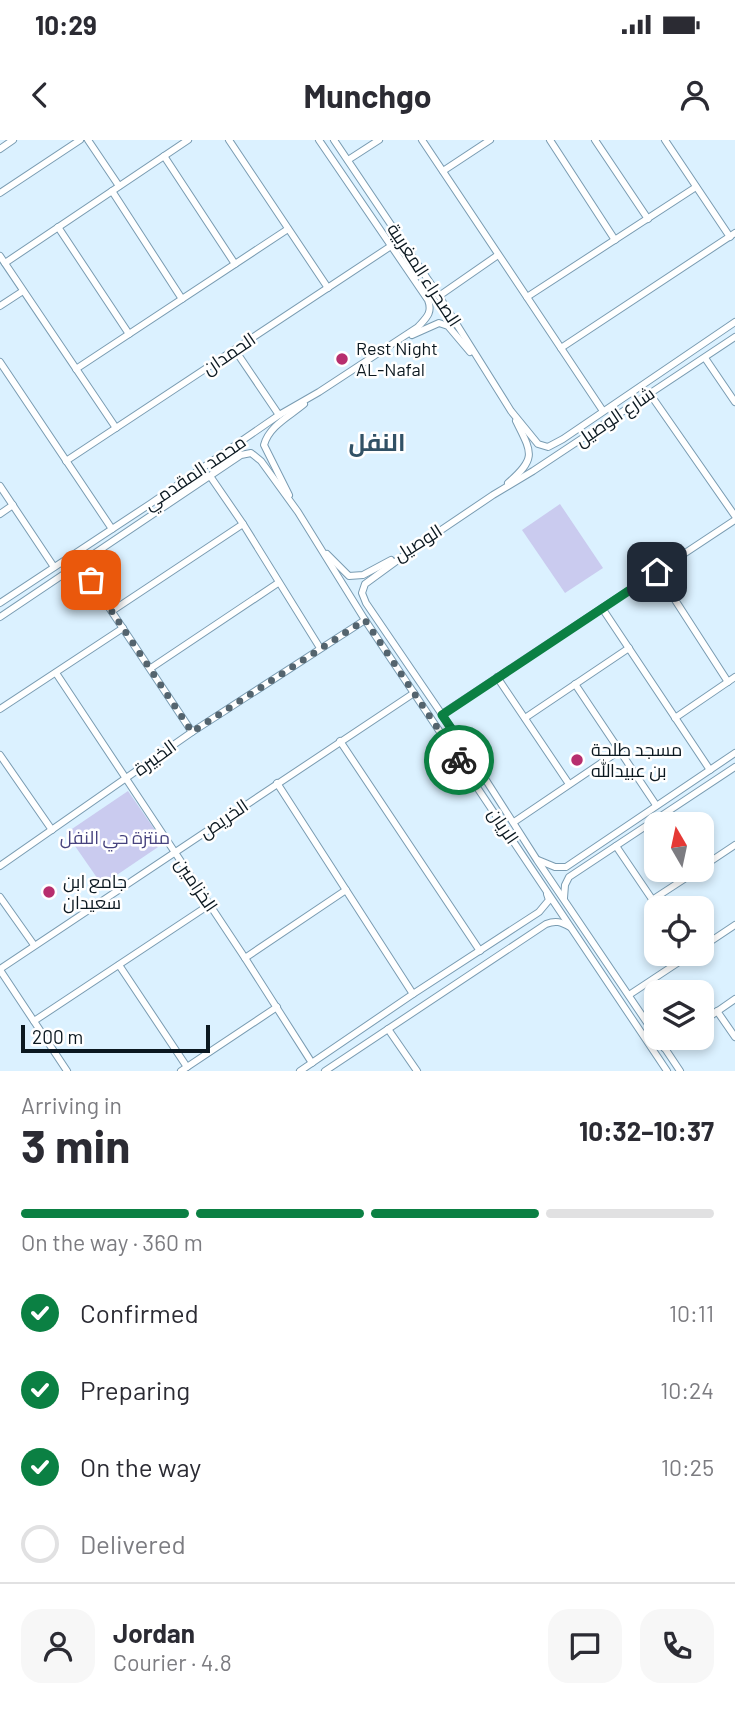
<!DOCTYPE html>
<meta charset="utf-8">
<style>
:root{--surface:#fff;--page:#f7f7f7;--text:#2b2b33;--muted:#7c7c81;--line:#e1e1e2;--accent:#0b8043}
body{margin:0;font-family:Barlow,Cairo,sans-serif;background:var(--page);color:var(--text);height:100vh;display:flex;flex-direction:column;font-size:26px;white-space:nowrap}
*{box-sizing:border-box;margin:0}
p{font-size:23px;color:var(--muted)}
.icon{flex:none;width:38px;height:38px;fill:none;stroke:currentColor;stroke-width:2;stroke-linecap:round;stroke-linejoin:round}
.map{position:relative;height:931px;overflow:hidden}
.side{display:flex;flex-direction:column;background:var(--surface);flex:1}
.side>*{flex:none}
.needle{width:46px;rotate:351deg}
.buttons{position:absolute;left:644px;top:672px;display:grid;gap:14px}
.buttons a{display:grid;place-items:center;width:70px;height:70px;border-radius:14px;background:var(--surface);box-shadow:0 4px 10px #0003;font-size:35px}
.scale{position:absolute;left:21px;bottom:18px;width:189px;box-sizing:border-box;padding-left:7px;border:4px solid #0b1820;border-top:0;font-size:19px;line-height:24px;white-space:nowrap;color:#0b1820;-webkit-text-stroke:5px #fff;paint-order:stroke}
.pin{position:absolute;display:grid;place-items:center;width:60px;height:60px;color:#fff;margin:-30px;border-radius:14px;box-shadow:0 4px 10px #0006}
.courier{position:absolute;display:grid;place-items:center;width:70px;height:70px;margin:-35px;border:5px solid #0b8043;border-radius:50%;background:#fff;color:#222;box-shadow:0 2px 9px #0007}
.headline em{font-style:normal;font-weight:700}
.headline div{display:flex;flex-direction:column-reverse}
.headline{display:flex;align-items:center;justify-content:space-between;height:119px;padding:0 21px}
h1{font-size:46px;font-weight:700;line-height:52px}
.bar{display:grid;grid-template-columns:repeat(4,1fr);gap:10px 7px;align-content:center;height:84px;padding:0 21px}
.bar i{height:9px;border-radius:5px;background:var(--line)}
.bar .current{background:var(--accent)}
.bar p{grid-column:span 4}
.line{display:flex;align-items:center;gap:18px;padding:0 21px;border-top:2px solid var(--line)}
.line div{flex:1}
.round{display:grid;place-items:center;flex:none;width:74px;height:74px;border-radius:21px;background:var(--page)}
ol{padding:0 21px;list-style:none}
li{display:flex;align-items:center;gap:21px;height:77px}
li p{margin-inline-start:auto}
li .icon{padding:7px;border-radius:50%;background:var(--accent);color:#fff;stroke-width:4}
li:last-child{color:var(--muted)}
li i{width:38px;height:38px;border:4px solid var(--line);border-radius:50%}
.status{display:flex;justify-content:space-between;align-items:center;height:49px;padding:0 35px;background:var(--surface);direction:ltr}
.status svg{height:19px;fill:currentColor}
header{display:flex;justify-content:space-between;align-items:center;height:91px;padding:0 21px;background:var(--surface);font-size:32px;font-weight:700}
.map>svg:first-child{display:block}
.green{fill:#cacbef}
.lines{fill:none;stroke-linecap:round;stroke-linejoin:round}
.minor-casing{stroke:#7a9cb2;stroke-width:8}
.minor{stroke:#fff;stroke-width:6}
.done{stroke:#54646e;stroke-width:7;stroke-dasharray:0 12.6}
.route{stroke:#0b8043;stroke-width:9}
.poi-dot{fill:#b72e6d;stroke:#fff;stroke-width:2.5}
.labels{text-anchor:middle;stroke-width:5;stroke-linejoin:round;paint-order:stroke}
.street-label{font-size:18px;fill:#0b1820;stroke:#fff}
.poi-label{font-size:18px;fill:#0b1820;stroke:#fff;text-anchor:start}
.park-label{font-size:18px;fill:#47437e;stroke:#fff}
.district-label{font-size:24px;font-weight:bold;fill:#315165;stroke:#fff}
</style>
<div class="status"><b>10:29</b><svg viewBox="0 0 49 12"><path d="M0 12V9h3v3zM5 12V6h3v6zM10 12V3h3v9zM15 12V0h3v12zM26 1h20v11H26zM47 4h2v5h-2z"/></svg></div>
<header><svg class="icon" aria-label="back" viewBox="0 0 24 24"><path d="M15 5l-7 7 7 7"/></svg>Munchgo<svg class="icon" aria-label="person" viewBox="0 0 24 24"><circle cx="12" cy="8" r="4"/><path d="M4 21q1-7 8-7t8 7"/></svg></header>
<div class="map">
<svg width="735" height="931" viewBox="0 0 735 931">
<rect width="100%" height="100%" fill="#dbf1ff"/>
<g class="green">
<path d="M 560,364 L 603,428 L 565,453 L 522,390 Z"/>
<path d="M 128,651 L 164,703 L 102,745 L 66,693 Z"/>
</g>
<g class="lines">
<g class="minor-casing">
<g id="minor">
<path d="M 88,0 L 119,46"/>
<path d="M 229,0 L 328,148"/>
<path d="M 334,0 L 439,156 L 511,271 L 538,304 L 548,307 L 563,299 L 735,182"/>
<path d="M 422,0 L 603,271"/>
<path d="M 550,0 L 615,100"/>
<path d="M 595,0 L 648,79"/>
<path d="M 665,0 L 730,97"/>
<path d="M 0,9 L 13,0"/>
<path d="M 164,16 L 235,124"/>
<path d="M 348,20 L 379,0"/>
<path d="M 443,31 L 490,0"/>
<path d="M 112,51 L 182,159"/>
<path d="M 0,53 L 80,0"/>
<path d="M 58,87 L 129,194"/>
<path d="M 0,116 L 116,288"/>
<path d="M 5,123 L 188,0"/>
<path d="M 439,156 L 498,115"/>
<path d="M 527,157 L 696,47"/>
<path d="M 0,166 L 23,151"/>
<path d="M 412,195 L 439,183 L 448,186 L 470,212"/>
<path d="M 561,208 L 735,93"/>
<path d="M 235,210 L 279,275"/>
<path d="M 705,218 L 735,262"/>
<path d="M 0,222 L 112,389"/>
<path d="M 76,229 L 288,89"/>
<path d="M 650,254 L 735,376"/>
<path d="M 66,321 L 391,106"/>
<path d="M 210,336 L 243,384 L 320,508"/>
<path d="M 508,343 C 537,318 532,313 516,281"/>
<path d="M 0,346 L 54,427"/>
<path d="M 289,355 L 264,305 C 269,286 290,276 304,264"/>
<path d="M 0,374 L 13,365"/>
<path d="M 417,406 L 365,444 L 362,453 L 366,463 L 475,623 L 537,720 L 656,896"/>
<path d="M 416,407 L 493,355 L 533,331 L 735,197"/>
<path d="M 327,414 L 349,436 L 363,435 L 391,420"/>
<path d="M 80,424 L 192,592"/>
<path d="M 657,432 L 728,542"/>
<path d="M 0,463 L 150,364 L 279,275 L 319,252 L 418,187 C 426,178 433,173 428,160 L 319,0"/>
<path d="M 602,468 L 710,630"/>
<path d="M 112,471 L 243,384"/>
<path d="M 0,477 L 241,315 L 251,313 L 261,321 L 298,372 L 365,480 L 667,931"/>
<path d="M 151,528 L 278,443"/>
<path d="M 56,533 L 245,818 L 312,923"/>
<path d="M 497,537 L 569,644"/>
<path d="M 575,544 L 656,665"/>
<path d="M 0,569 L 123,488"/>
<path d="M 442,574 L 735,380"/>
<path d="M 525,578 L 629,508"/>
<path d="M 675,578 L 735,537"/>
<path d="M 340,601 L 480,811"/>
<path d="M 0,615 L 52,690"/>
<path d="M 277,643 L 413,854"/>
<path d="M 514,682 L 619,611"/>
<path d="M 616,706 L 658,768"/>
<path d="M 538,720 L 555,727 L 566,727 L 735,613"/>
<path d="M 0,726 L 192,592 L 365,480"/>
<path d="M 702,727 L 735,705"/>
<path d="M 0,757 L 34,805"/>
<path d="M 564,758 L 565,745 L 569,737 L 735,627"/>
<path d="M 652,760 L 698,730"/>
<path d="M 702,807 L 735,785"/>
<path d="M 245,818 L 346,750"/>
<path d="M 119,825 L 187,927"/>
<path d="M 0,829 L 414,553"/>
<path d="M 0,830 L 67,931"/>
<path d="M 629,855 L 691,814"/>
<path d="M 717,871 L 735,897"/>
<path d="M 34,881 L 209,765"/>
<path d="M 702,882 L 735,859"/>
<path d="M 388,889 L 417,931"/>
<path d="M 658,898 L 680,931"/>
<path d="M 664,908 L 679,898"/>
<path d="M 181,931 L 277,867"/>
<path d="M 300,931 L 413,854 L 539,772 L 549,760 L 547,754"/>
<path d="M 325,931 L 546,784 C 556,780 561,782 570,787"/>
</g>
</g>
<use href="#minor" class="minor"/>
</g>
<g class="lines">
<path class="done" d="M 91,440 L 192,592 L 365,480 L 459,620"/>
<path class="route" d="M 459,620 L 465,629 L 475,623 L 442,575 L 657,432"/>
</g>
<g class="poi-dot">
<circle cx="342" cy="219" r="7"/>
<circle cx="577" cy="620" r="7"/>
<circle cx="49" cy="752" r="7"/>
</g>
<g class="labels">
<g class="street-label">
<text transform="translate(424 135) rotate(57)" y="6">الصحراء المغربية</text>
<text transform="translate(229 214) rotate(-34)" y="6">الحمدان</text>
<text transform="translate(615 277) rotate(-34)" y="6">شارع الوصيل</text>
<text transform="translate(195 333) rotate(-34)" y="6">محمد المقدمي</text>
<text transform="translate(418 403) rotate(-32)" y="6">الوصيل</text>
<text transform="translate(155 618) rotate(-36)" y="6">الخبيرة</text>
<text transform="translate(224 679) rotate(-34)" y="6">الخريص</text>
<text transform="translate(503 686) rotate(56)" y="6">الريان</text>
<text transform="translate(196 745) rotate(56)" y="6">الخزامين</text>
</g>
<g class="poi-label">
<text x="356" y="215">Rest Night<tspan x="356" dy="21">AL-Nafal</tspan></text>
<text x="591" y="616">مسجد طلحة<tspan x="591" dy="21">بن عبيدالله</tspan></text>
<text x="63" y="748">جامع ابن<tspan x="63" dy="21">سعيدان</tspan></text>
</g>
<g class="park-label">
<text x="115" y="704">منتزة حي النفل</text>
</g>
<g class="district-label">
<text x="377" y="311">النفل</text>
</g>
</g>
</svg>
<div class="buttons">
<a><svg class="needle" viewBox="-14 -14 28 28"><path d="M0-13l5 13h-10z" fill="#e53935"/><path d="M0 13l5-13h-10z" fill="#7c7c81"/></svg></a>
<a><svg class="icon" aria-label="locate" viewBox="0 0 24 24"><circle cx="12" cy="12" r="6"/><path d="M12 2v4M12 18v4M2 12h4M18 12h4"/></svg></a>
<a><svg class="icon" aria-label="layers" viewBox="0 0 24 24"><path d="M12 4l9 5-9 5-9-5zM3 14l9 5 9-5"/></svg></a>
</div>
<div class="scale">200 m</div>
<div class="pin" style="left:91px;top:440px;background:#ea580c"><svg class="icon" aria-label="bag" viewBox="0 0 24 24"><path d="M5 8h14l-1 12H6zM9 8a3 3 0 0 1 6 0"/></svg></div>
<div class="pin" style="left:657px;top:432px;background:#1f2937"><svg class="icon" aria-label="home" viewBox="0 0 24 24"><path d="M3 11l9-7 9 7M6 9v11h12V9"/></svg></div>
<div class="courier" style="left:459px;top:620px"><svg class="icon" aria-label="bike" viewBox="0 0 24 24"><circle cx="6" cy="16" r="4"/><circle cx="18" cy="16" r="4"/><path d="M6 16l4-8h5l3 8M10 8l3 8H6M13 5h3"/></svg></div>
</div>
<section class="side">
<div class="headline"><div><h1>3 min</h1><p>Arriving in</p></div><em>10:32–10:37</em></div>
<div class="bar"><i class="current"></i><i class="current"></i><i class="current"></i><i></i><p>On the way · 360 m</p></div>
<ol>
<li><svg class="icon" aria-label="check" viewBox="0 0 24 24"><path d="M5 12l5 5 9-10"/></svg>Confirmed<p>10:11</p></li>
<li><svg class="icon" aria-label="check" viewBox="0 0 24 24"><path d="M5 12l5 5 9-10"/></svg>Preparing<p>10:24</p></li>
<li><svg class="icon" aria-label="check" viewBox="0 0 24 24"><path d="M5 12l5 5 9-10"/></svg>On the way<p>10:25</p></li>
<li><i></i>Delivered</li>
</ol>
<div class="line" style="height:126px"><a class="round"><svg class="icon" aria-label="person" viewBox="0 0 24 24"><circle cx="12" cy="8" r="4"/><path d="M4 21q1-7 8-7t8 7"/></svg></a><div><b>Jordan</b><p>Courier · 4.8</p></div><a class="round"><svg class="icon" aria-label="chat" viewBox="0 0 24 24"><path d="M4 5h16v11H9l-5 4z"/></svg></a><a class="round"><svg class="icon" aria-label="phone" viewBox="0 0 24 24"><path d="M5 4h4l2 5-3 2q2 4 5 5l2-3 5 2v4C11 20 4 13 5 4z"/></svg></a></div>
</section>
